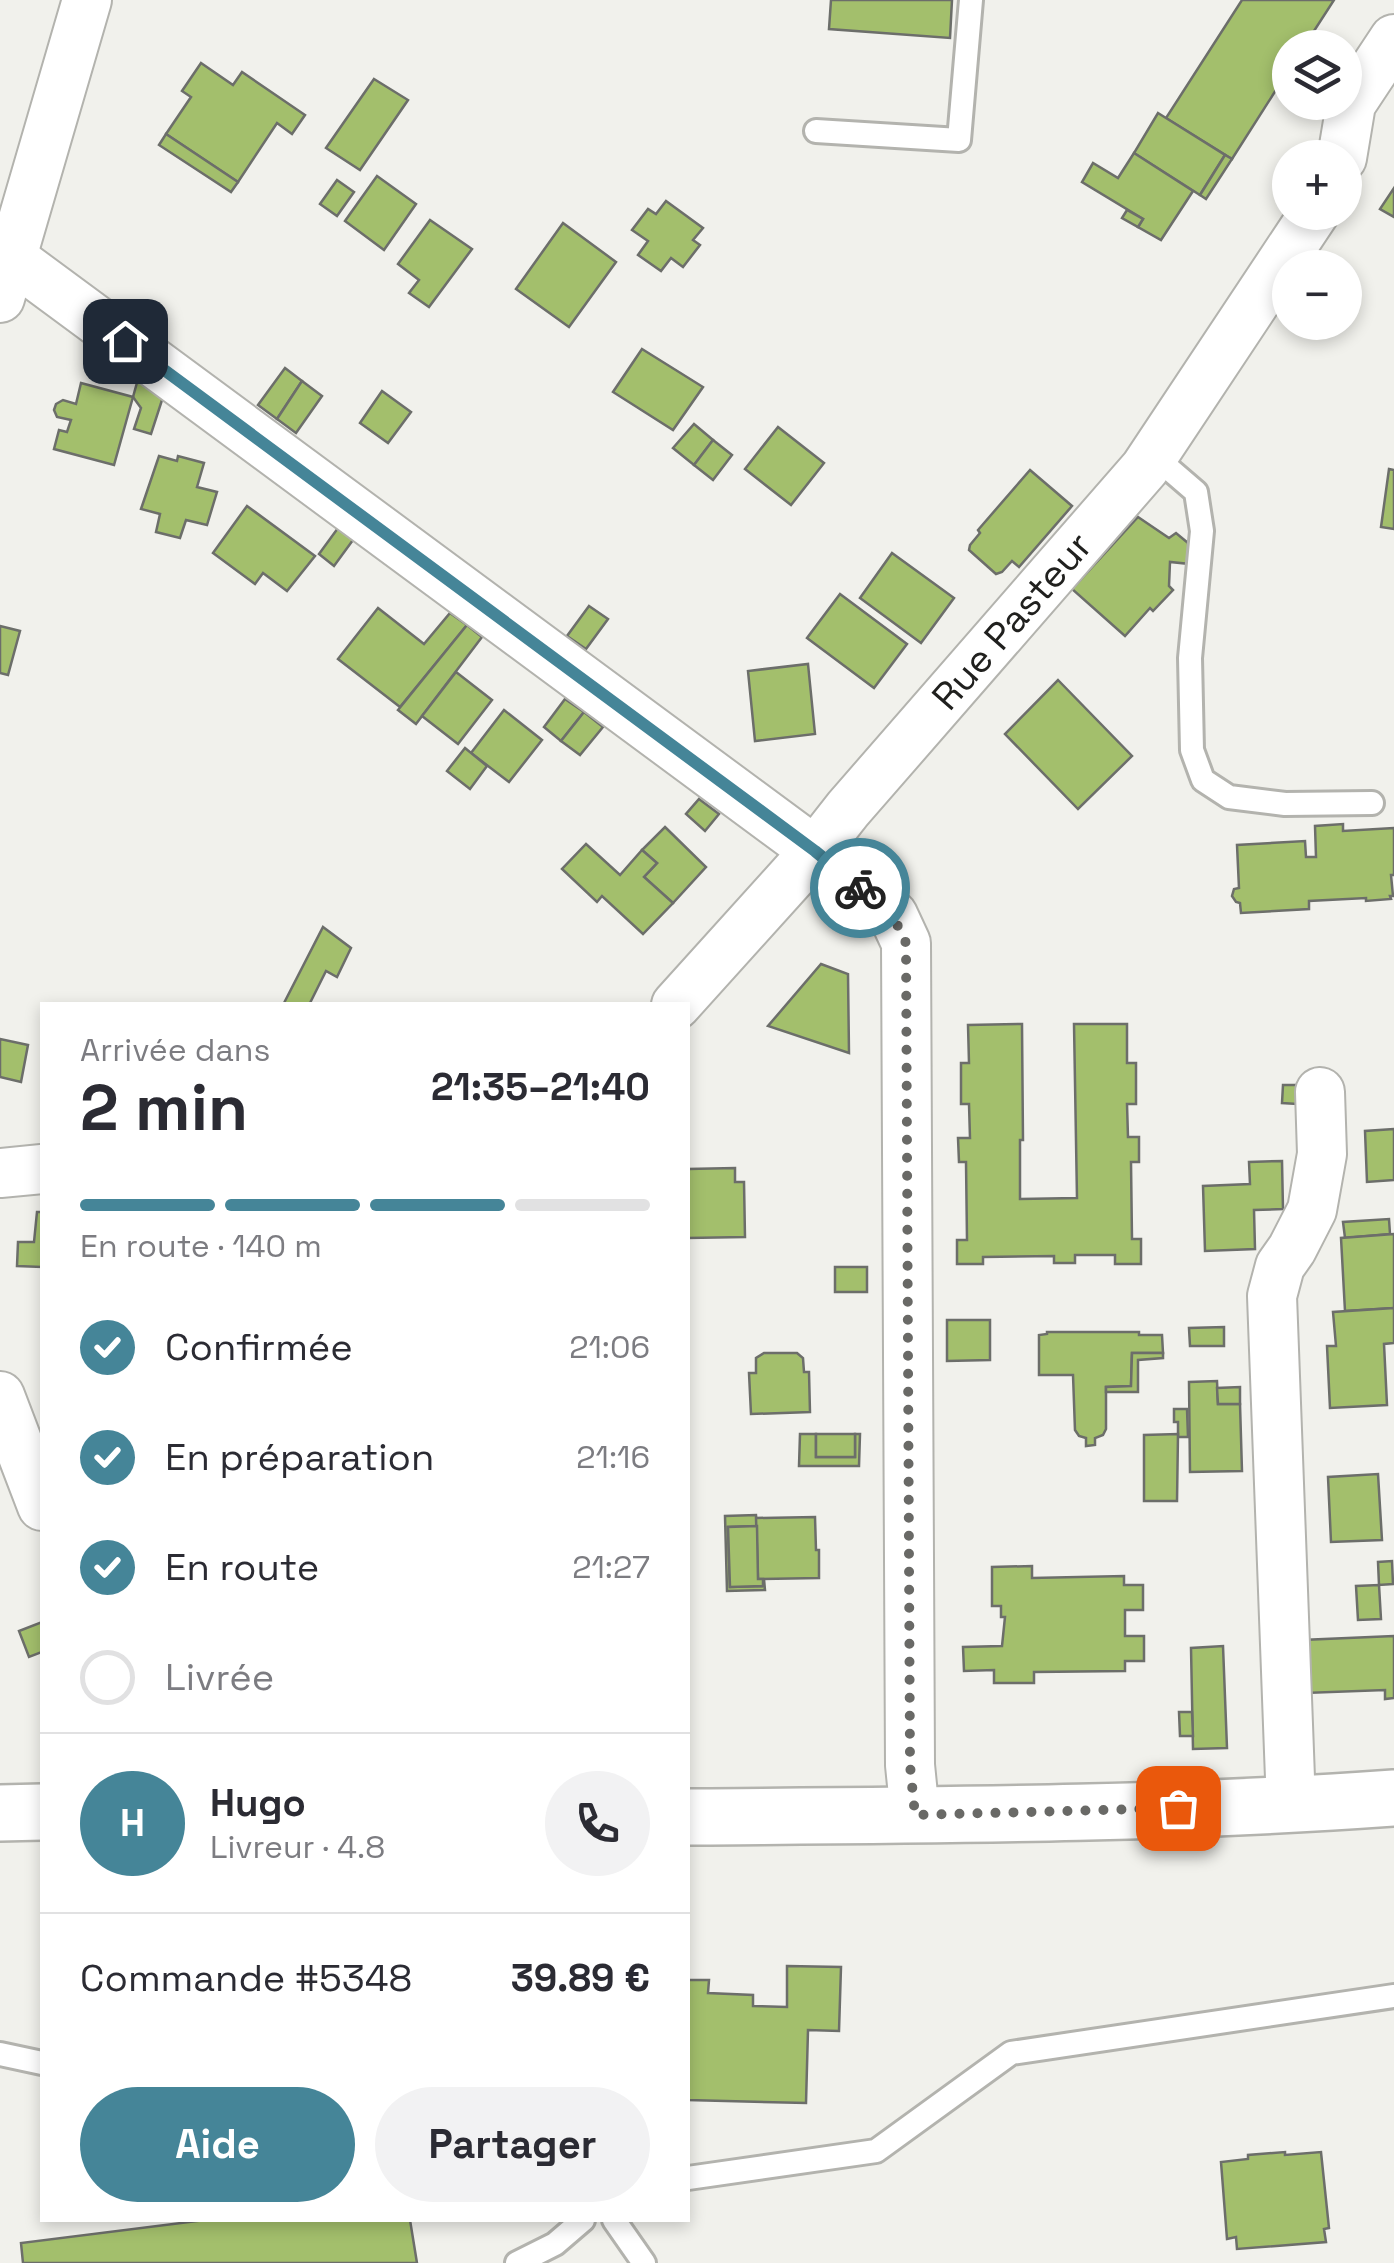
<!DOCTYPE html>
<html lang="fr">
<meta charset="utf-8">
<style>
:root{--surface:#fff;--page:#f2f2f3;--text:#2b2b33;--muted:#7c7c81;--line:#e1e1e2;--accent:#458598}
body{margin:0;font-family:"Space Grotesk",sans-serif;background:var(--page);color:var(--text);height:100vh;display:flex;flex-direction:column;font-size:38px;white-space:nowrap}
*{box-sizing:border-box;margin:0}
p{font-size:32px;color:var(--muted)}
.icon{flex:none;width:55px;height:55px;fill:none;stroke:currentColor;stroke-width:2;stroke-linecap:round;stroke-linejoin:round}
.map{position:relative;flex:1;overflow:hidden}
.drawer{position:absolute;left:40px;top:1002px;width:650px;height:1220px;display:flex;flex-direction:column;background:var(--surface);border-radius:0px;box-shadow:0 5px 15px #0003}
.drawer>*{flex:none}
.tools{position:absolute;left:1272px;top:30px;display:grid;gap:20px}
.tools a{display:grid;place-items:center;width:90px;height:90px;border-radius:50%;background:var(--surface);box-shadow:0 5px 15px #0003;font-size:50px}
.pin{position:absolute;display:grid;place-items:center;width:85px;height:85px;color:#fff;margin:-42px;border-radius:20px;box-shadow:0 5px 15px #0006}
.courier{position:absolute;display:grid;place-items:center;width:100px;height:100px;margin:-50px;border:8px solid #458598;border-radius:50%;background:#fff;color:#222;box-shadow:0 2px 12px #0007}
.summary em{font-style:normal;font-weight:600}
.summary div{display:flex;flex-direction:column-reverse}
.summary{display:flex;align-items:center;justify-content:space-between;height:170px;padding:0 40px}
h1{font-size:65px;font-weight:600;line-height:75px}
.bar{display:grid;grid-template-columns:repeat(4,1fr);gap:15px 10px;align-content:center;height:120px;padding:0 40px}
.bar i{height:12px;border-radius:8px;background:var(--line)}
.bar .selected{background:var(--accent)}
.bar p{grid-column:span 4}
.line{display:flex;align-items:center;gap:25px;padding:0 40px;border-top:2px solid var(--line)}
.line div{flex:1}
.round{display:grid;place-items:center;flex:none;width:105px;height:105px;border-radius:52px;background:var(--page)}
ol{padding:0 40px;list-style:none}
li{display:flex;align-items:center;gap:30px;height:110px}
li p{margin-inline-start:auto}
li .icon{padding:10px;border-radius:50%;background:var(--accent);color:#fff;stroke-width:4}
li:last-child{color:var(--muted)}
li i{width:55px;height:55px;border:5px solid var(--line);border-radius:50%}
.action{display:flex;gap:20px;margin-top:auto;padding:20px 40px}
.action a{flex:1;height:115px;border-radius:60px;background:var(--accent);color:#fff;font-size:40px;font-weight:600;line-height:115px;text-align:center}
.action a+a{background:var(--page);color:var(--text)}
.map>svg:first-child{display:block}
.building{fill:#a3bf6c;stroke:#6c6e6a;stroke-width:2.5}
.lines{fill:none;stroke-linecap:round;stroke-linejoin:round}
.service-casing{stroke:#b3b3ae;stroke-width:28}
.minor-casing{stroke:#b3b3ae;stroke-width:52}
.primary-casing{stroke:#b3b3ae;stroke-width:60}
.service{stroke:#fff;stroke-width:22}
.minor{stroke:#fff;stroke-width:48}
.primary{stroke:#fff;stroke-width:55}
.done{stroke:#696966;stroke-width:10;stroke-dasharray:0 18}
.route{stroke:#458598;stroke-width:12}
.labels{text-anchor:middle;stroke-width:9;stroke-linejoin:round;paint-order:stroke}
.street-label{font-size:38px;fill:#20201e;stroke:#fff}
</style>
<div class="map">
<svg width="1394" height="2263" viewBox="0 0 1394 2263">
<rect width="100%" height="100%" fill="#f1f1ec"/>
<g class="building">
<path d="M 831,0 L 952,0 L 950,38 L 829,29 Z"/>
<path d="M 1242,0 L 1334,0 L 1303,48 L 1290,48 L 1290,68 L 1232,159 L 1166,118 Z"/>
<path d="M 201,63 L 233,85 L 242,72 L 305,115 L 292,134 L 277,123 L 238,182 L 166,134 L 191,97 L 182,91 Z"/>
<path d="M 374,79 L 408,100 L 360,170 L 326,148 Z"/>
<path d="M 1158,113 L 1225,155 L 1200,195 L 1134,153 Z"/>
<path d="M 166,134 L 238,182 L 231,192 L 159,145 Z"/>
<path d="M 1134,153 L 1193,191 L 1161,240 L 1138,227 L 1143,219 L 1082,182 L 1093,163 L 1118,178 Z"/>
<path d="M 1225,155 L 1232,159 L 1206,199 L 1200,195 Z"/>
<path d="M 377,176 L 416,204 L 384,250 L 345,221 Z"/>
<path d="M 337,180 L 354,192 L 337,216 L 320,204 Z"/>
<path d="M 1394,188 L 1394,217 L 1380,209 Z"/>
<path d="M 666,201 L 703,228 L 693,240 L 700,245 L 683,267 L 671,258 L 661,271 L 638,255 L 648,241 L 632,230 L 648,209 L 656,214 Z"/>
<path d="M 1127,210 L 1143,219 L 1138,227 L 1122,218 Z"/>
<path d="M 430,220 L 472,249 L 429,307 L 409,293 L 419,280 L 398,264 Z"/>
<path d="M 563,223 L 616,262 L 569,327 L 516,289 Z"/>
<path d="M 642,349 L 703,387 L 673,430 L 613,392 Z"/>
<path d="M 285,368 L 302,381 L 277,419 L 258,405 Z"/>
<path d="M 138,379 L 163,397 L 151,434 L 134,429 L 141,408 L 133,397 Z"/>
<path d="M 302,381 L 322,396 L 296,433 L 277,419 Z"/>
<path d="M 81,383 L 133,397 L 114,465 L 54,449 L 59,430 L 67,432 L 71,420 L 57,417 L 54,410 L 56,404 L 63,400 L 76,404 Z"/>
<path d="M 382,391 L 411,412 L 388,443 L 360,423 Z"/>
<path d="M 694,424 L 713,440 L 694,465 L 673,448 Z"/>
<path d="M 778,427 L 824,463 L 791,505 L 745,469 Z"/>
<path d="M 713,440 L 732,455 L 713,480 L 694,465 Z"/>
<path d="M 159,456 L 177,461 L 178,456 L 204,463 L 197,487 L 217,492 L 207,525 L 186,520 L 180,538 L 156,532 L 160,514 L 141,509 Z"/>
<path d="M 1389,469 L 1394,470 L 1394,529 L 1381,527 Z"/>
<path d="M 1030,470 L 1072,506 L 1019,567 L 1012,561 L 1002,572 L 996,574 L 969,550 L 970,545 L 980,533 L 978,530 Z"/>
<path d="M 247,506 L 315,556 L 287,591 L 263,573 L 255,584 L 213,553 Z"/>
<path d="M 1138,517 L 1169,538 L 1176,533 L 1188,543 L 1190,564 L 1170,562 L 1169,586 L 1173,590 L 1153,611 L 1150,608 L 1125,636 L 1072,589 Z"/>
<path d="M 338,528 L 353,540 L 334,566 L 319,554 Z"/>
<path d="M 892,553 L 954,598 L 921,643 L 860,598 Z"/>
<path d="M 840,594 L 907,644 L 874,688 L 807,638 Z"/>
<path d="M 589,606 L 608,619 L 586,649 L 567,636 Z"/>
<path d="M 378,608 L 424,644 L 450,613 L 467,625 L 400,707 L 338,659 Z"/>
<path d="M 467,625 L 482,637 L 416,724 L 398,710 Z"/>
<path d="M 0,626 L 20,631 L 8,675 L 0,673 Z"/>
<path d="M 808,664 L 815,734 L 755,741 L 748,671 Z"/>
<path d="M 456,672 L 492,700 L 458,744 L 422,716 Z"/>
<path d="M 1058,680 L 1132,756 L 1078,809 L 1005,734 Z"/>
<path d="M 565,699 L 584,712 L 561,741 L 544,727 Z"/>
<path d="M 504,710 L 542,740 L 509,782 L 471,753 Z"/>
<path d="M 584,712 L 603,727 L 580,755 L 561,741 Z"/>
<path d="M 465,748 L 487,766 L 470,789 L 447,771 Z"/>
<path d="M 699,799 L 719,814 L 705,831 L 686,814 Z"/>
<path d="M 1343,824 L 1343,831 L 1394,828 L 1394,875 L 1391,875 L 1393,896 L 1390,896 L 1391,899 L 1366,901 L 1366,898 L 1309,901 L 1309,909 L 1241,913 L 1240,903 L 1236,902 L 1232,896 L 1234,889 L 1239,888 L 1237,845 L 1305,841 L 1306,857 L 1316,857 L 1315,826 Z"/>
<path d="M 665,827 L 706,867 L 673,903 L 644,877 L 657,863 L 642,850 Z"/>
<path d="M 586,844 L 620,875 L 642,850 L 657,863 L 644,877 L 673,903 L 643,934 L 602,896 L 597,902 L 562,869 Z"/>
<path d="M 323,927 L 351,948 L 337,977 L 326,971 L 309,1005 L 283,1005 Z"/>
<path d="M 821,964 L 848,974 L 849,1053 L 768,1026 Z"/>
<path d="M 1022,1024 L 1023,1140 L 1020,1140 L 1020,1199 L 1077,1198 L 1074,1024 L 1127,1024 L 1127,1063 L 1136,1063 L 1136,1104 L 1127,1104 L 1128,1137 L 1139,1137 L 1139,1162 L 1131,1162 L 1132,1239 L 1141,1239 L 1141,1264 L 1115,1264 L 1115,1255 L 1075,1255 L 1075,1263 L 1054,1263 L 1054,1256 L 983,1257 L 983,1264 L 957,1264 L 957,1240 L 967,1240 L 966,1162 L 959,1162 L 958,1138 L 970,1138 L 969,1104 L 961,1104 L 961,1063 L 969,1063 L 968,1025 Z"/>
<path d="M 0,1039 L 28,1045 L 21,1082 L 0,1077 Z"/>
<path d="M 1283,1085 L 1298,1085 L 1297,1104 L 1282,1103 Z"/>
<path d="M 1394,1129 L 1394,1180 L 1367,1182 L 1365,1131 Z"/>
<path d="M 1282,1161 L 1283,1209 L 1254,1210 L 1255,1249 L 1205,1251 L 1203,1186 L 1250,1184 L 1249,1162 Z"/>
<path d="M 735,1168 L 735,1182 L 744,1182 L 745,1237 L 688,1238 L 688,1169 Z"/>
<path d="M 37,1212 L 42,1212 L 42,1267 L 17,1266 L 18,1242 L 34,1242 Z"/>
<path d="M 1389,1219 L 1390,1234 L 1345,1238 L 1343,1222 Z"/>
<path d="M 1394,1234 L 1394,1308 L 1345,1311 L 1341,1238 Z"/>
<rect x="835" y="1267" width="32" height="25"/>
<path d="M 1394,1308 L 1394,1343 L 1384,1344 L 1387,1405 L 1330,1408 L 1327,1346 L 1336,1346 L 1333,1312 Z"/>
<path d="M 947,1320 L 990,1320 L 990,1360 L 947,1361 Z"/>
<path d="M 1224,1327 L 1224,1346 L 1190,1346 L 1189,1328 Z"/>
<path d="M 1047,1332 L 1139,1332 L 1139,1335 L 1162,1335 L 1163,1353 L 1132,1353 L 1131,1386 L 1106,1387 L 1106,1429 L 1103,1435 L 1095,1438 L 1095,1445 L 1086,1446 L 1086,1438 L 1079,1436 L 1075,1430 L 1073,1375 L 1039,1375 L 1039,1335 L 1047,1334 Z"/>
<path d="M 764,1353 L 797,1353 L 803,1358 L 804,1372 L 809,1372 L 810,1412 L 751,1414 L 749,1373 L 756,1373 L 756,1358 Z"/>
<path d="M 1132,1353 L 1163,1353 L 1163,1358 L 1138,1360 L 1138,1392 L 1106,1392 L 1106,1387 L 1131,1386 Z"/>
<path d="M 1217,1381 L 1218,1404 L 1240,1404 L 1242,1471 L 1190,1472 L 1189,1382 Z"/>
<path d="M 1240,1387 L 1240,1404 L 1218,1404 L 1217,1388 Z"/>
<path d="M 1174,1409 L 1187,1409 L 1188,1437 L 1178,1437 L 1178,1422 L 1174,1422 Z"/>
<path d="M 800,1434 L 816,1434 L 816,1457 L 855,1457 L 855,1434 L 860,1434 L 859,1466 L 799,1466 Z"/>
<rect x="816" y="1434" width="39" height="23"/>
<path d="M 1178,1434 L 1177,1501 L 1144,1501 L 1144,1435 Z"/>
<path d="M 1378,1474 L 1382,1540 L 1331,1542 L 1328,1477 Z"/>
<path d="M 756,1515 L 757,1526 L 728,1527 L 730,1587 L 763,1586 L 764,1579 L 765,1590 L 727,1591 L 725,1516 Z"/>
<path d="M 815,1517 L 816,1550 L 819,1550 L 819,1578 L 758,1579 L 756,1518 Z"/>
<path d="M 757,1526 L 758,1579 L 763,1579 L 763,1586 L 730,1587 L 728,1527 Z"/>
<path d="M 1392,1561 L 1393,1584 L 1379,1585 L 1378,1562 Z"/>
<path d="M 1032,1566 L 1032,1578 L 1124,1576 L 1124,1585 L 1143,1585 L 1143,1610 L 1125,1610 L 1125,1636 L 1144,1636 L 1144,1661 L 1125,1661 L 1125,1671 L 1034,1672 L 1034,1683 L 994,1683 L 994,1670 L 964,1671 L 963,1647 L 1002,1646 L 1005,1617 L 1001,1617 L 1001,1606 L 992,1606 L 992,1567 Z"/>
<path d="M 1379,1585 L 1381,1619 L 1358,1620 L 1356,1586 Z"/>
<path d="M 42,1622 L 42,1652 L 29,1657 L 19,1631 Z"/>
<path d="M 1394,1636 L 1394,1698 L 1385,1699 L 1385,1690 L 1305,1693 L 1302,1640 Z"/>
<path d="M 1223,1646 L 1227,1748 L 1193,1749 L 1191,1648 Z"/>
<path d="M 1179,1712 L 1192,1712 L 1193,1736 L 1180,1736 Z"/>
<path d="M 787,1966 L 841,1967 L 839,2031 L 808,2030 L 806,2103 L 688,2100 L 688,1980 L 709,1980 L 708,1993 L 753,1995 L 753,2006 L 787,2007 Z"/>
<path d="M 1285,2152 L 1285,2155 L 1321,2152 L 1329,2228 L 1324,2229 L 1326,2242 L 1237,2249 L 1236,2237 L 1227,2239 L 1221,2162 L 1248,2159 L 1248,2155 Z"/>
<path d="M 205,2220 L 410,2220 L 417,2263 L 23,2263 L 21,2243 Z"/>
</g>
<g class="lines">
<g class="service-casing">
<g id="service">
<path d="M 816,131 L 959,140 L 971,0"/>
<path d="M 1153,455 L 1196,492 L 1202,531 L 1190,658 L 1192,750 L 1203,780 L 1229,797 L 1285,804 L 1372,803"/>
<path d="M 0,2054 L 42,2063"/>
<path d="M 688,2178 L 876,2151 L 1011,2053 L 1394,1996"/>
<path d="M 614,2220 L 644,2263"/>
<path d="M 517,2263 L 555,2244 L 583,2220"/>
</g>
</g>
<g class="minor-casing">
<g id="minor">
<path d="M 1342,158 L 1351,104 L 1394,39"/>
<path d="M 12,258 L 815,851 L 893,915 L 906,943 L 910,1765 L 915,1815"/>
<path d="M 0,298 L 87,0"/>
<path d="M 676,1005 L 815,851 L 848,809 L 1145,468 L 1315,212"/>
<path d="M 0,1173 L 42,1169"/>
<path d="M 0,1396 L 42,1506"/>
<path d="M 1291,1805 L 1272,1296 L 1280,1266 L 1292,1249 L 1312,1210 L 1322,1154 L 1320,1092"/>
</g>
</g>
<g class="primary-casing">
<g id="primary">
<path d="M 0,1813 L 42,1812"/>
<path d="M 688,1817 C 923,1815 1159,1815 1394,1798"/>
</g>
</g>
<use href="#service" class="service"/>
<use href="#minor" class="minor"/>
<use href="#primary" class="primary"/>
</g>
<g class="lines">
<path class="done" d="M 860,888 L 893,916 L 906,943 L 910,1765 L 915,1815 L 1178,1808"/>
<path class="route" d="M 125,341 L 815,851 L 860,888"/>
</g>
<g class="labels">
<g class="street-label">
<text transform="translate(1012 621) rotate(-49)" y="13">Rue Pasteur</text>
</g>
</g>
</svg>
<div class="tools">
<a><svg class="icon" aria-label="layers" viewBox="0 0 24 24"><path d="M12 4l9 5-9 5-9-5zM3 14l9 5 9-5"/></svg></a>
<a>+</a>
<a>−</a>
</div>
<div class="pin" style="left:1178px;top:1808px;background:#ea580c"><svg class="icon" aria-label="bag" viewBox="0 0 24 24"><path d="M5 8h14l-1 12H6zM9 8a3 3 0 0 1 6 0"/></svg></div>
<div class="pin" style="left:125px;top:341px;background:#1f2937"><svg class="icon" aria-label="home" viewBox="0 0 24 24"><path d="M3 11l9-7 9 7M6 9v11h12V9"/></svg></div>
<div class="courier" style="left:860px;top:888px"><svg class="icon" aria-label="bike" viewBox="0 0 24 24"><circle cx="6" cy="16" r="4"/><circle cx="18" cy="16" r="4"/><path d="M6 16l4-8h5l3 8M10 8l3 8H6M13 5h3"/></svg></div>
<section class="drawer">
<div class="summary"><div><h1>2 min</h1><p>Arrivée dans</p></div><em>21:35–21:40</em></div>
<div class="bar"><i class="selected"></i><i class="selected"></i><i class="selected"></i><i></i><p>En route · 140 m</p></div>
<ol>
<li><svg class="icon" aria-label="check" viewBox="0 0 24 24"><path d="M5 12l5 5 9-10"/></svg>Confirmée<p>21:06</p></li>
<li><svg class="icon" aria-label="check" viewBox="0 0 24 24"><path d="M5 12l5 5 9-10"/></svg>En préparation<p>21:16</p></li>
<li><svg class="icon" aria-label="check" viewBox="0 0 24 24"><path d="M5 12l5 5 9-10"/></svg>En route<p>21:27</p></li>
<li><i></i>Livrée</li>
</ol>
<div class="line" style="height:180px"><b class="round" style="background:var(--accent);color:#fff">H</b><div><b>Hugo</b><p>Livreur · 4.8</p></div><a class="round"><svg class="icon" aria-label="phone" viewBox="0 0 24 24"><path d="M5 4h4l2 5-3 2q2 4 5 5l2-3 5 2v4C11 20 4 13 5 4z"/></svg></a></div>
<div class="line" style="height:130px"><div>Commande #5348</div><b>39.89 €</b></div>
<div class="action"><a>Aide</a><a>Partager</a></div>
</section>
</div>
